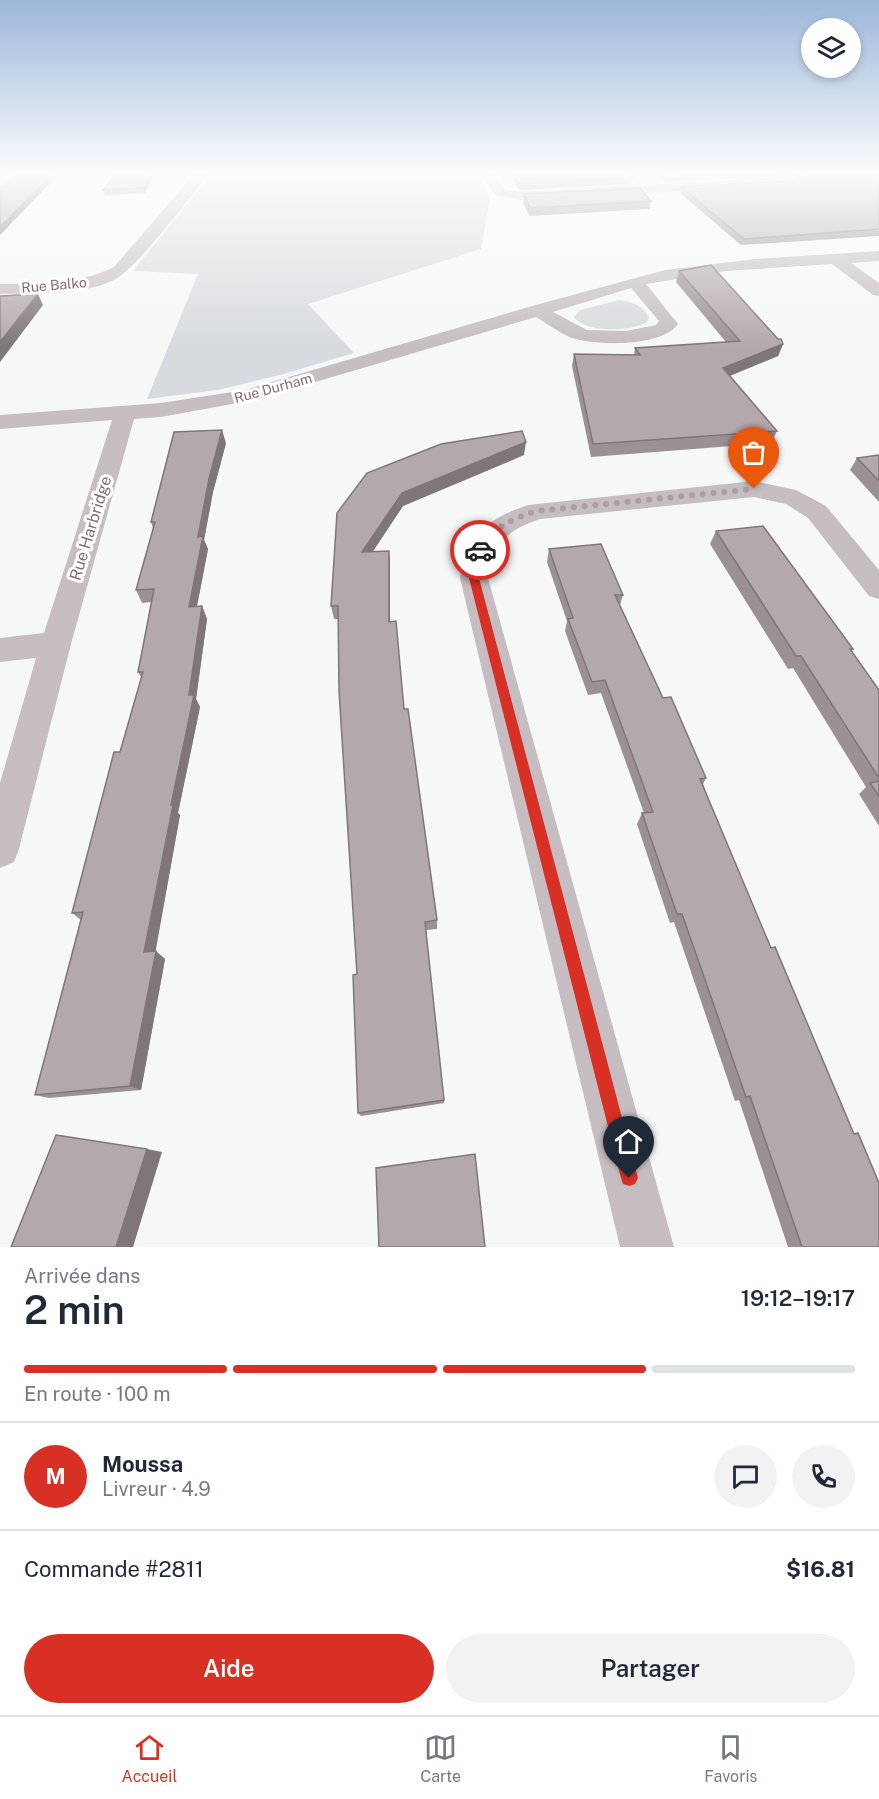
<!DOCTYPE html>
<html lang="fr">
<meta charset="utf-8">
<style>
:root{--surface:#fff;--page:#f2f2f3;--text:#1f2937;--muted:#747a83;--line:#e0e1e3;--accent:#d93025}
body{margin:0;font-family:"Public Sans",sans-serif;background:var(--page);color:var(--text);height:100vh;display:flex;flex-direction:column;font-size:22px;white-space:nowrap}
*{box-sizing:border-box;margin:0}
p{font-size:20px;color:var(--muted)}
.icon{flex:none;width:33px;height:33px;fill:none;stroke:currentColor;stroke-width:2;stroke-linecap:round;stroke-linejoin:round}
.map{position:relative;height:1247px;overflow:hidden}
.details{display:flex;flex-direction:column;background:var(--surface);flex:1}
.details>*{flex:none}
.buttons{position:absolute;left:801px;top:18px;display:grid;gap:12px}
.buttons a{display:grid;place-items:center;width:60px;height:60px;border-radius:50%;background:var(--surface);box-shadow:0 3px 9px #0003;font-size:30px}
.pin{position:absolute;display:grid;place-items:center;width:51px;height:51px;color:#fff;margin:-62px -26px;border-radius:50% 50% 50% 0;rotate:-45deg;box-shadow:0 0 6px #0007}
.pin .icon{rotate:45deg}
.courier{position:absolute;display:grid;place-items:center;width:60px;height:60px;margin:-30px;border:4px solid #d93025;border-radius:50%;background:#fff;color:#222;box-shadow:0 2px 8px #0007}
.summary em{font-style:normal;font-weight:600}
.summary div{display:flex;flex-direction:column-reverse}
.summary{display:flex;align-items:center;justify-content:space-between;height:102px;padding:0 24px}
h1{font-size:39px;font-weight:600;line-height:45px}
.bar{display:grid;grid-template-columns:repeat(4,1fr);gap:9px 6px;align-content:center;height:72px;padding:0 24px}
.bar i{height:8px;border-radius:4px;background:var(--line)}
.bar .current{background:var(--accent)}
.bar p{grid-column:span 4}
.line{display:flex;align-items:center;gap:15px;padding:0 24px;border-top:2px solid var(--line)}
.line div{flex:1}
.round{display:grid;place-items:center;flex:none;width:63px;height:63px;border-radius:32px;background:var(--page)}
.primary-button{display:flex;gap:12px;margin-top:auto;padding:12px 24px}
.primary-button a{flex:1;height:69px;border-radius:36px;background:var(--accent);color:#fff;font-size:24px;font-weight:600;line-height:69px;text-align:center}
.primary-button a+a{background:var(--page);color:var(--text)}
.dock{display:flex;justify-content:space-around;align-items:center;height:84px;border-top:2px solid var(--line);background:var(--surface);font-size:16px;color:var(--muted)}
.dock a{display:grid;justify-items:center;gap:3px}
.dock .current{color:var(--accent)}
.map>svg:first-child{display:block}
.green{fill:#d7dade}
.lines{fill:none;stroke-linecap:round;stroke-linejoin:round}
.street{fill:#c5bdc2;fill-rule:evenodd}
.wall{fill:#9b9096}
.shaded-wall{fill:#7e767a}
.building{fill:#b4a8af;stroke:#7e767a;stroke-width:1.5}
.route{fill:#d93025}
.done{stroke:#ab9ca5;stroke-width:6;stroke-dasharray:0 10.8}
.labels{text-anchor:middle;stroke-width:6;stroke-linejoin:round;paint-order:stroke}
.far-street-label{font-size:14px;fill:#836a79;stroke:#fff}
.street-label{font-size:16px;fill:#836a79;stroke:#fff}
</style>
<div class="map">
<svg width="879" height="1247" viewBox="0 0 879 1247">
<rect width="100%" height="100%" fill="#f6f8f8"/>
<g class="green">
<path d="M 213,172 L 476,172 L 490,198 L 481,249 L 308,304 L 354,353 L 280,375 L 218,390 L 147,399 L 198,274 L 133,271 Z"/>
<path d="M 619,300 C 633,302 643,305 649,318 L 647,322 C 631,332 585,333 574,317 L 580,310 Z"/>
</g>
<g class="lines">
<g class="street">
<path d="M 12,172 L 26,172 L 0,191 L 0,181 Z"/>
<path d="M 196,172 L 209,172 C 193,195 136,269 114,280 C 80,296 38,293 0,294 L 0,284 C 40,283 78,285 114,267 Z"/>
<path d="M 480,172 L 492,172 L 504,189 L 522,192 L 786,177 L 791,172 L 804,172 L 795,184 L 790,185 L 522,200 L 495,195 Z"/>
<path d="M 879,251 L 879,261 L 851,263 L 879,283 L 879,296 L 873,295 L 832,264 L 726,271 L 646,284 L 678,324 C 662,347 597,346 572,338 C 559,333 548,324 536,317 L 254,400 L 161,417 L 134,419 L 71,644 L 19,849 L 14,862 L 0,868 L 0,783 L 36,658 L 0,662 L 0,638 L 44,633 L 112,420 L 0,429 L 0,415 L 161,403 L 245,390 L 532,306 L 665,270 L 756,259 ZM 631,288 L 659,321 L 656,325 L 626,331 L 587,330 L 553,312 Z"/>
<path d="M 754,481 L 796,490 L 826,506 L 879,570 L 879,599 L 869,596 L 808,518 L 786,504 L 754,497 L 540,519 C 508,530 492,543 488,578 L 674,1247 L 620,1247 L 460,578 C 466,535 489,518 528,505 Z"/>
</g>
</g>
<g class="wall">
<path d="M 118,172 L 163,172 L 162,173 L 155,173 L 145,193 L 105,195 L 103,190 Z"/>
<path d="M 510,172 L 638,172 L 628,184 L 522,190 L 518,189 Z"/>
<path d="M 655,172 L 788,172 L 785,175 L 666,182 Z"/>
<path d="M 879,172 L 879,236 L 741,245 L 680,193 L 681,187 L 793,181 L 799,179 Z"/>
<path d="M 524,194 L 651,201 L 650,209 L 529,216 L 523,202 Z"/>
<path d="M 679,271 L 783,344 L 778,356 L 730,376 L 777,431 L 771,443 L 591,457 L 572,366 L 574,354 L 634,355 L 635,348 L 726,342 L 676,282 Z"/>
<path d="M 226,443 L 213,492 L 204,540 L 208,549 L 197,607 L 202,606 L 207,619 L 196,699 L 200,707 L 178,813 L 180,815 L 155,951 L 165,959 L 141,1090 L 49,1098 L 35,1095 L 81,920 L 72,913 L 120,752 L 141,677 L 138,672 L 152,602 L 142,603 L 136,590 L 153,528 L 151,522 Z"/>
<path d="M 524,455 L 403,506 L 372,552 L 389,551 L 390,564 L 390,621 L 437,920 L 437,929 L 425,930 L 444,1100 L 444,1103 L 361,1116 L 358,1113 L 357,974 L 338,619 L 334,619 L 331,606 L 337,513 Z"/>
<path d="M 879,455 L 879,502 L 850,470 L 857,458 Z"/>
<path d="M 716,531 L 853,649 L 851,651 L 879,690 L 879,826 L 859,794 L 866,787 L 793,668 L 788,669 L 710,544 Z"/>
<path d="M 549,549 L 623,595 L 620,605 L 663,698 L 706,778 L 703,784 L 879,1247 L 788,1247 L 739,1100 L 735,1101 L 674,922 L 670,923 L 637,824 L 642,813 L 644,813 L 601,693 L 588,695 L 565,631 L 567,621 L 547,562 Z"/>
</g>
<g class="shaded-wall">
<path d="M 54,172 L 61,172 L 0,235 L 0,227 Z"/>
<path d="M 152,172 L 155,172 L 155,173 L 145,193 L 144,188 Z"/>
<path d="M 634,172 L 638,172 L 628,184 L 629,178 Z"/>
<path d="M 38,294 L 43,305 L 0,362 L 0,342 Z"/>
<path d="M 783,344 L 778,356 L 719,380 L 723,368 Z"/>
<path d="M 222,430 L 226,443 L 213,492 L 204,540 L 208,549 L 194,620 L 189,607 L 198,537 L 209,479 Z"/>
<path d="M 526,442 L 524,455 L 403,506 L 364,565 L 362,552 L 402,493 Z"/>
<path d="M 389,551 L 390,564 L 390,634 L 389,622 Z"/>
<path d="M 202,606 L 207,619 L 196,699 L 200,707 L 178,813 L 180,815 L 154,960 L 144,952 L 189,695 Z"/>
<path d="M 156,951 L 165,959 L 141,1090 L 130,1086 Z"/>
<path d="M 147,1149 L 162,1152 L 133,1247 L 116,1247 Z"/>
</g>
<g class="building">
<path d="M 21,172 L 54,172 L 0,227 L 0,188 Z"/>
<path d="M 118,172 L 152,172 L 144,188 L 103,190 Z"/>
<path d="M 513,172 L 634,172 L 629,178 L 523,183 L 518,183 Z"/>
<path d="M 663,172 L 727,172 L 667,175 Z"/>
<path d="M 803,172 L 879,172 L 879,229 L 744,239 L 681,187 L 793,181 L 799,179 Z"/>
<path d="M 640,188 L 651,201 L 530,208 L 524,194 Z"/>
<path d="M 711,265 L 778,339 L 781,339 L 783,344 L 723,368 L 777,431 L 593,444 L 574,354 L 640,355 L 635,348 L 740,341 L 679,271 Z"/>
<path d="M 38,294 L 0,342 L 0,296 Z"/>
<path d="M 222,430 L 209,479 L 198,537 L 203,536 L 189,607 L 202,606 L 189,695 L 194,695 L 171,805 L 173,805 L 144,952 L 156,951 L 130,1086 L 35,1095 L 83,912 L 72,913 L 114,752 L 120,752 L 143,672 L 138,672 L 154,589 L 136,590 L 155,522 L 151,522 L 174,432 Z"/>
<path d="M 522,431 L 526,442 L 402,493 L 362,552 L 389,551 L 389,622 L 396,621 L 404,709 L 408,709 L 437,920 L 425,922 L 444,1100 L 358,1113 L 353,975 L 357,974 L 339,691 L 338,606 L 331,606 L 337,513 L 367,473 L 441,444 Z"/>
<path d="M 879,455 L 879,481 L 857,458 Z"/>
<path d="M 763,526 L 853,649 L 850,649 L 879,690 L 879,778 L 801,656 L 796,656 L 716,531 Z"/>
<path d="M 601,544 L 623,595 L 615,595 L 663,698 L 671,697 L 706,778 L 700,779 L 771,948 L 775,947 L 854,1134 L 858,1133 L 879,1183 L 879,1247 L 802,1247 L 750,1096 L 746,1097 L 682,914 L 677,914 L 642,813 L 653,812 L 605,680 L 592,682 L 568,619 L 573,618 L 549,549 Z"/>
<path d="M 879,781 L 879,796 L 870,783 Z"/>
<path d="M 56,1135 L 147,1149 L 116,1247 L 11,1247 Z"/>
<path d="M 475,1154 L 485,1247 L 379,1247 L 376,1168 Z"/>
</g>
<linearGradient id="sky" x2="0" y2="1"><stop stop-color="#9bb7da"/><stop offset="0.5" stop-color="#fbfcfc"/><stop offset="1" stop-color="#fbfcfc" stop-opacity="0"/></linearGradient>
<rect width="879" height="347" fill="url(#sky)"/>
<path class="route" d="M 480,547 L 484,550 L 479,562 L 479,578 L 638,1178 L 635,1184 L 629,1186 L 623,1184 L 621,1178 L 469,578 L 470,562 L 477,548 Z"/>
<g class="lines">
<path class="done" d="M 480,550 C 492,528 513,518 537,511 L 754,489"/>
</g>
<g class="labels">
<g class="far-street-label">
<text transform="translate(54 285) rotate(-5)" y="5">Rue Balko</text>
<text transform="translate(273 388) rotate(-15)" y="5">Rue Durham</text>
</g>
<g class="street-label">
<text transform="translate(90 528) rotate(-73)" y="6">Rue Harbridge</text>
</g>
</g>
</svg>
<div class="buttons">
<a><svg class="icon" aria-label="layers" viewBox="0 0 24 24"><path d="M12 4l9 5-9 5-9-5zM3 14l9 5 9-5"/></svg></a>
</div>
<div class="pin" style="left:754px;top:489px;background:#ea580c"><svg class="icon" aria-label="bag" viewBox="0 0 24 24"><path d="M5 8h14l-1 12H6zM9 8a3 3 0 0 1 6 0"/></svg></div>
<div class="pin" style="left:629px;top:1178px;background:#1f2937"><svg class="icon" aria-label="home" viewBox="0 0 24 24"><path d="M3 11l9-7 9 7M6 9v11h12V9"/></svg></div>
<div class="courier" style="left:480px;top:550px"><svg class="icon" aria-label="car" viewBox="0 0 24 24"><path d="M5 17H2v-5l4-1 3-4h7l3 4 3 1v5h-3M9 17h6M6 11h13"/><circle cx="7" cy="17" r="2"/><circle cx="17" cy="17" r="2"/></svg></div>
</div>
<section class="details">
<div class="summary"><div><h1>2 min</h1><p>Arrivée dans</p></div><em>19:12–19:17</em></div>
<div class="bar"><i class="current"></i><i class="current"></i><i class="current"></i><i></i><p>En route · 100 m</p></div>
<div class="line" style="height:108px"><b class="round" style="background:var(--accent);color:#fff">M</b><div><b>Moussa</b><p>Livreur · 4.9</p></div><a class="round"><svg class="icon" aria-label="chat" viewBox="0 0 24 24"><path d="M4 5h16v11H9l-5 4z"/></svg></a><a class="round"><svg class="icon" aria-label="phone" viewBox="0 0 24 24"><path d="M5 4h4l2 5-3 2q2 4 5 5l2-3 5 2v4C11 20 4 13 5 4z"/></svg></a></div>
<div class="line" style="height:78px"><div>Commande #2811</div><b>$16.81</b></div>
<div class="primary-button"><a>Aide</a><a>Partager</a></div>
</section>
<nav class="dock">
<a class="current"><svg class="icon" aria-label="home" viewBox="0 0 24 24"><path d="M3 11l9-7 9 7M6 9v11h12V9"/></svg>Accueil</a>
<a><svg class="icon" aria-label="map" viewBox="0 0 24 24"><path d="M3 6l6-2 6 2 6-2v14l-6 2-6-2-6 2zM9 4v14M15 6v14"/></svg>Carte</a>
<a><svg class="icon" aria-label="saved" viewBox="0 0 24 24"><path d="M7 4h10v16l-5-4-5 4z"/></svg>Favoris</a>
</nav>
